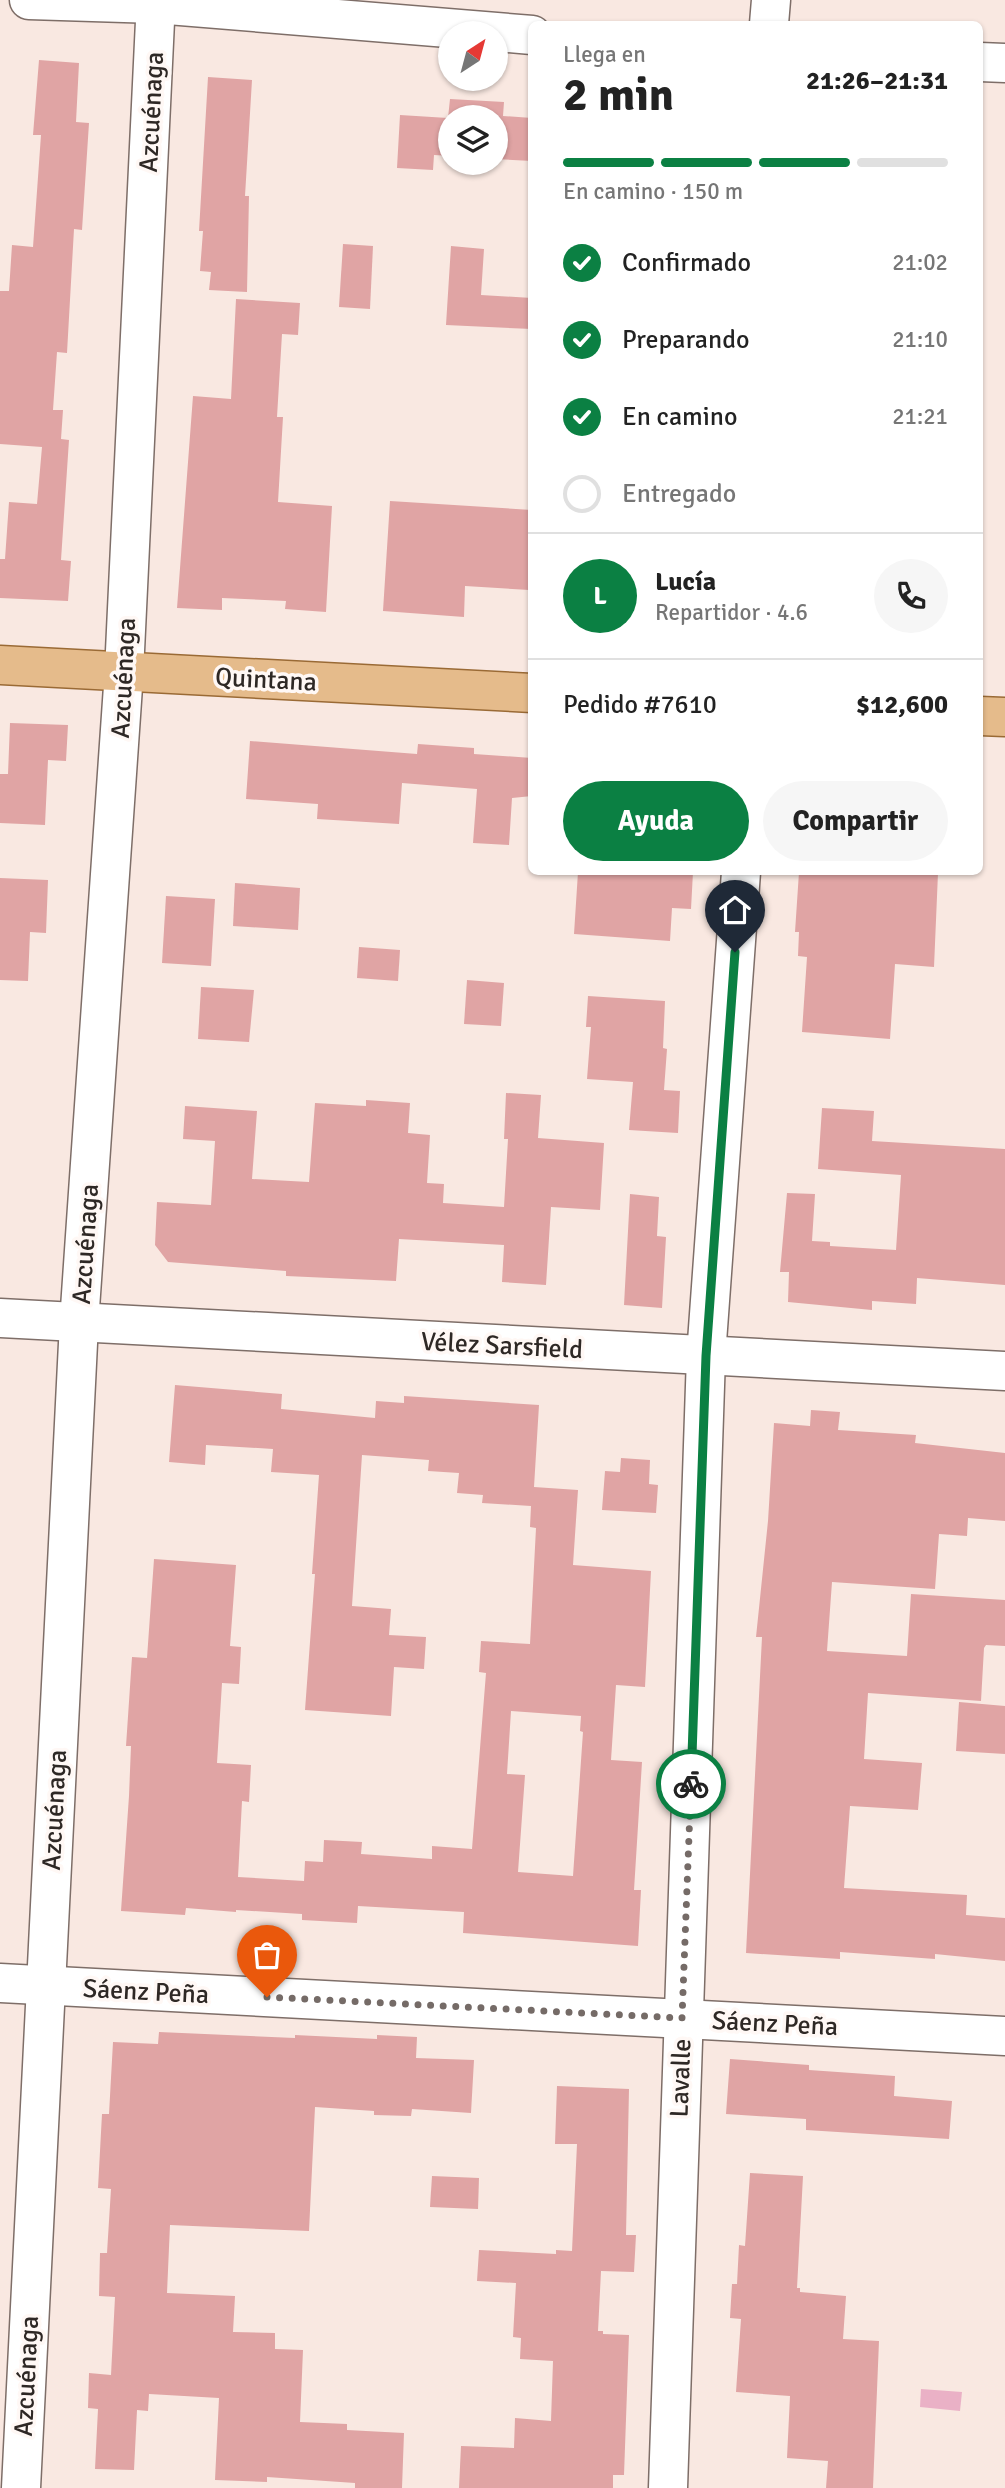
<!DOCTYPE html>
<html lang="es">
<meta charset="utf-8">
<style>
:root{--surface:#fff;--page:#f6f6f6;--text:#222;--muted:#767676;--line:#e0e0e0;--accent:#0b8043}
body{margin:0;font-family:Signika,sans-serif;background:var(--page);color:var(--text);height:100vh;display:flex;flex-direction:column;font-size:26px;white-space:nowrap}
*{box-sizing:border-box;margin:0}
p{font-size:23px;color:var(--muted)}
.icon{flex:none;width:38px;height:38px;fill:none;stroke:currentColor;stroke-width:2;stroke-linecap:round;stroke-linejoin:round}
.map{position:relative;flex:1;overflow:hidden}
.details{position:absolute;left:528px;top:21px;width:455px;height:854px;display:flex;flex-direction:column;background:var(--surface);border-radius:10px;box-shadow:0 2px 5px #0004}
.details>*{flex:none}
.needle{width:46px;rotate:36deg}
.fabs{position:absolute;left:438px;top:21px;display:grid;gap:14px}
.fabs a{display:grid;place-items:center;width:70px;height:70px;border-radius:50%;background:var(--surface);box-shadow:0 2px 5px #0004;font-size:35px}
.pin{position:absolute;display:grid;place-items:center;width:60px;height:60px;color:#fff;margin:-72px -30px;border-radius:50% 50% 50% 0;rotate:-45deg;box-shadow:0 0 7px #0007}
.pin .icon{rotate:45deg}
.courier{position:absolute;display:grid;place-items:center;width:70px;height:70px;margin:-35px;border:5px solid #0b8043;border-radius:50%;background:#fff;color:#222;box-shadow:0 2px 9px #0007}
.summary em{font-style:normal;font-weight:700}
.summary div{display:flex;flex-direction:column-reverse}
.summary{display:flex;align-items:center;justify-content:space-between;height:119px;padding:0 35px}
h1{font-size:46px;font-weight:700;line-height:52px}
.bar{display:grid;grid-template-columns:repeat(4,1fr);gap:10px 7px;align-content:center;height:84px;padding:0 35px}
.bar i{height:9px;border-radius:5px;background:var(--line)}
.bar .selected{background:var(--accent)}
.bar p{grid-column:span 4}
.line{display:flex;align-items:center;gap:18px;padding:0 35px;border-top:2px solid var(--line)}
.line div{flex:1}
.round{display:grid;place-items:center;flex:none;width:74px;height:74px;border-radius:37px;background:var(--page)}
ol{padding:0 35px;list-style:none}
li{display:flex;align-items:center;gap:21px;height:77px}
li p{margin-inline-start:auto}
li .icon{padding:7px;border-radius:50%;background:var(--accent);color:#fff;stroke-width:4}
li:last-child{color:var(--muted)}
li i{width:38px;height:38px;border:4px solid var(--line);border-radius:50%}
.cta{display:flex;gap:14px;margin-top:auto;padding:14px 35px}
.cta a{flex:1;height:80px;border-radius:42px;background:var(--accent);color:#fff;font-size:28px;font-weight:700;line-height:80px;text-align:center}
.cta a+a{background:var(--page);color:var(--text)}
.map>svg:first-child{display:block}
.water{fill:#eab1c6}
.building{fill:#e0a4a4;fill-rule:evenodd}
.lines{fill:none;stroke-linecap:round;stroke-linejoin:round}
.minor-casing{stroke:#7e6e68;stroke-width:41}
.major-casing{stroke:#9a6a35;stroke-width:41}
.minor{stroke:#fff;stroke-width:38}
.major{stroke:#e5bb8b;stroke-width:38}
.done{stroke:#756b67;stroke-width:7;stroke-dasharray:0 12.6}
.route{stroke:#0b8043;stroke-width:9}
.labels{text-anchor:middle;stroke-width:7;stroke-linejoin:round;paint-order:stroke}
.street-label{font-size:26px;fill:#2e2825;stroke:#fff8f5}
</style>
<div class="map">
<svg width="1005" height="2488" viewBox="0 0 1005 2488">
<rect width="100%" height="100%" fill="#f9e8e1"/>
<path class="water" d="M 921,2389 L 962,2392 L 960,2411 L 920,2407 Z"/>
<g class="building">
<path d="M 39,60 L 79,63 L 76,122 L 89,123 L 82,230 L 74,229 L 67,353 L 57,352 L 53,410 L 63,410 L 61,439 L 69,440 L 61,560 L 71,561 L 68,601 L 0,598 L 0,559 L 5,559 L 9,502 L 37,504 L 42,447 L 0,444 L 0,291 L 9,291 L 12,245 L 33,247 L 41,135 L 33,135 Z"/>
<path d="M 208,77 L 252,80 L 245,196 L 249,196 L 247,292 L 209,290 L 211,272 L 200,271 L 203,231 L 199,231 Z"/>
<path d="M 450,99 L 504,102 L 503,116 L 532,118 L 532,161 L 495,159 L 495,117 L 450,117 L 450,156 L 434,155 L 433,170 L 397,168 L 400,115 L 448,118 Z"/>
<path d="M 343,244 L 373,246 L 370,309 L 339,307 Z"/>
<path d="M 451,246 L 484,249 L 481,295 L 532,298 L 532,329 L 446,325 Z"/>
<path d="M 236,299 L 300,303 L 298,335 L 282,334 L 277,417 L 283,417 L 278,502 L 332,506 L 326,612 L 285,609 L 286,601 L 222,598 L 222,610 L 177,608 L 193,396 L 231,399 Z"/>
<path d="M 390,501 L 532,510 L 529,590 L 465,586 L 464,617 L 383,611 Z"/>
<path d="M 10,723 L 68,725 L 66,761 L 48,760 L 45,825 L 0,823 L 0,774 L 8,774 Z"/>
<path d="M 250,741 L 417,754 L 418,744 L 474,748 L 474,754 L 532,758 L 532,796 L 512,798 L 509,845 L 473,843 L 477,789 L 402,783 L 399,824 L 317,819 L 318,804 L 246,799 Z"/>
<path d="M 578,872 L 693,872 L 691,909 L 672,908 L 670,941 L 574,934 Z"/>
<path d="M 799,872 L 938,873 L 934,967 L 895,964 L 890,1039 L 802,1032 L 807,957 L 798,956 L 799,932 L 795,932 Z"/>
<path d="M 0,878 L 48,880 L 46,933 L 30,932 L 28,981 L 0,980 Z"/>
<path d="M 235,883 L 300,888 L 298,930 L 233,926 Z"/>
<path d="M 166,896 L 215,899 L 211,966 L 162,963 Z"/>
<path d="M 359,947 L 400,950 L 398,981 L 357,978 Z"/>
<path d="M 467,980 L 504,983 L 501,1026 L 464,1024 Z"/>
<path d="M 201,987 L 254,990 L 249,1042 L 198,1039 Z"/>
<path d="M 588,996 L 665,1001 L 663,1048 L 667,1049 L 664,1090 L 680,1091 L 678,1133 L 629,1130 L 633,1082 L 587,1079 L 591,1027 L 586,1027 Z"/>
<path d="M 506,1093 L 541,1095 L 538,1138 L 604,1143 L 600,1210 L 551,1207 L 546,1285 L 502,1282 L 504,1245 L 399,1239 L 396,1281 L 286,1276 L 286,1271 L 168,1262 L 155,1245 L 157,1202 L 211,1205 L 215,1141 L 183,1139 L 185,1106 L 257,1111 L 252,1179 L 309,1182 L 315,1103 L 366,1106 L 366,1100 L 410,1103 L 408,1133 L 430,1135 L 427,1183 L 444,1184 L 443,1203 L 504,1207 L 508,1139 L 504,1139 Z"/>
<path d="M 822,1108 L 874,1111 L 872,1141 L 1005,1149 L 1005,1285 L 917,1278 L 916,1304 L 872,1301 L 872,1310 L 788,1302 L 789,1272 L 780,1272 L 787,1193 L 815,1194 L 812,1241 L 830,1242 L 830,1246 L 896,1250 L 901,1175 L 818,1169 Z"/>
<path d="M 630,1194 L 659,1197 L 657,1236 L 666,1237 L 662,1308 L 624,1305 Z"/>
<path d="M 175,1385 L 282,1394 L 281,1409 L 375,1418 L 376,1401 L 404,1403 L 404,1396 L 539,1405 L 534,1487 L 578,1490 L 573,1565 L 651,1571 L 645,1687 L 616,1685 L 611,1760 L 642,1762 L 634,1890 L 641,1890 L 638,1946 L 463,1933 L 464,1912 L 358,1906 L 357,1923 L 302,1920 L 302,1914 L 236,1910 L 236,1912 L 186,1908 L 185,1915 L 121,1911 L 129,1796 L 131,1746 L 126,1746 L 132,1657 L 147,1658 L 154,1559 L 236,1565 L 230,1646 L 241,1647 L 239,1684 L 222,1683 L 217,1763 L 251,1765 L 249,1802 L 242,1801 L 238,1877 L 304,1881 L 305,1861 L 323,1862 L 324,1840 L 362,1842 L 361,1854 L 432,1859 L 432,1846 L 472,1849 L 486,1673 L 479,1672 L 481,1641 L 530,1644 L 536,1528 L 530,1527 L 531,1506 L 482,1503 L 483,1495 L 457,1493 L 459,1473 L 428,1471 L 429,1460 L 362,1455 L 352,1606 L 391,1609 L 389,1635 L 426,1637 L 424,1669 L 394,1667 L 391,1716 L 305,1710 L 315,1574 L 312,1574 L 319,1475 L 271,1472 L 273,1449 L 206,1445 L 205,1465 L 169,1462 ZM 511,1711 L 581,1716 L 580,1731 L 583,1732 L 573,1876 L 518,1872 L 525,1775 L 507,1774 Z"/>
<path d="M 811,1410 L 840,1412 L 838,1430 L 916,1435 L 915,1443 L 1005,1453 L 1005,1521 L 968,1518 L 967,1536 L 939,1534 L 935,1589 L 832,1582 L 827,1651 L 907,1656 L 911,1594 L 1005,1600 L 1005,1646 L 986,1645 L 984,1648 L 981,1701 L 868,1693 L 864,1759 L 922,1763 L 918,1810 L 850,1806 L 844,1888 L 967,1895 L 966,1915 L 1005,1918 L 1005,1961 L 935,1954 L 935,1959 L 840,1952 L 840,1959 L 746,1953 L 762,1637 L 756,1637 L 768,1521 L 774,1423 L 810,1426 Z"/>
<path d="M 621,1458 L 650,1460 L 649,1484 L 658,1485 L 656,1513 L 602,1510 L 605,1471 L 620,1472 Z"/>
<path d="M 959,1702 L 1005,1706 L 1005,1754 L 956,1751 Z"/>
<path d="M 159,2032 L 295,2038 L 295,2035 L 377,2039 L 377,2035 L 417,2037 L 416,2058 L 474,2060 L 471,2113 L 412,2109 L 411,2116 L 374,2115 L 374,2111 L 315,2107 L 309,2231 L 170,2225 L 167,2293 L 235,2296 L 233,2332 L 275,2333 L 275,2349 L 303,2350 L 300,2422 L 347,2424 L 347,2430 L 404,2433 L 402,2488 L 355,2488 L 355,2483 L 267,2477 L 267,2482 L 215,2480 L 219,2398 L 149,2394 L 148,2411 L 137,2410 L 134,2470 L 95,2469 L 98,2409 L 88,2408 L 89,2373 L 111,2375 L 115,2297 L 99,2296 L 100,2253 L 107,2253 L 111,2189 L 98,2188 L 102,2114 L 109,2114 L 113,2042 L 158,2044 Z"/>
<path d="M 730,2059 L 809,2065 L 809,2070 L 895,2076 L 894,2096 L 952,2101 L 949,2139 L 806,2130 L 806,2119 L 726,2114 Z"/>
<path d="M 557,2086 L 629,2089 L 626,2235 L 636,2235 L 634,2272 L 601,2271 L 598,2331 L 603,2331 L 603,2334 L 629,2335 L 624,2475 L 613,2475 L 613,2488 L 459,2488 L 461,2446 L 514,2448 L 515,2418 L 551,2421 L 553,2361 L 520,2359 L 521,2338 L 513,2337 L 516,2283 L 477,2281 L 479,2250 L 556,2254 L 556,2250 L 572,2251 L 577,2144 L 555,2144 Z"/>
<path d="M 750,2173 L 803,2176 L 797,2288 L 800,2288 L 800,2292 L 846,2296 L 843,2339 L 879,2341 L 873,2488 L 826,2488 L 828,2461 L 787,2458 L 790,2396 L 736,2392 L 741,2319 L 730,2318 L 732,2284 L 737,2284 L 739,2245 L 745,2246 Z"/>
<path d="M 432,2176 L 479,2178 L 478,2209 L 430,2207 Z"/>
</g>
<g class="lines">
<g class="minor-casing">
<g id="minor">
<path d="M 29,0 L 156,4 L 532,35"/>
<path d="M 769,24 L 771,0"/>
<path d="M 980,62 L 1005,63"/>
<path d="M 0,1318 L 1005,1371"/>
<path d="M 0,1983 L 1005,2036"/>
<path d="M 21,2488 L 79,1323 L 124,672 L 156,0"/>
<path d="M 668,2488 L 706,1356 L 741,872"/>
</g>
</g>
<g class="major-casing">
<g id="major">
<path d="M 0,665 L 532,693"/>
<path d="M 980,716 L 1005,717"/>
</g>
</g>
<use href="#minor" class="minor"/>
<use href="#major" class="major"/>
</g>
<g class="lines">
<path class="done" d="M 267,1997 L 682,2018 L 691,1784"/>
<path class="route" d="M 691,1784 L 706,1356 L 735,952"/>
</g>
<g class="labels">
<g class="street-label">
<text transform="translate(151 112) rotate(-87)" y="9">Azcuénaga</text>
<text transform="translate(123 678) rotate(-87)" y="9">Azcuénaga</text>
<text transform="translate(266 679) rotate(3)" y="9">Quintana</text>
<text transform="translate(85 1244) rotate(-86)" y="9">Azcuénaga</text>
<text transform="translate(502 1345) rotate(3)" y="9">Vélez Sarsfield</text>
<text transform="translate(54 1810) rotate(-87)" y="9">Azcuénaga</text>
<text transform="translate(146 1991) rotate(3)" y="9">Sáenz Peña</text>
<text transform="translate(775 2023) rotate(3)" y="9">Sáenz Peña</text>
<text transform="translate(680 2078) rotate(-88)" y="9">Lavalle</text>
<text transform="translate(26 2376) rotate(-87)" y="9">Azcuénaga</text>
</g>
</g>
</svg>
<div class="fabs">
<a><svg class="needle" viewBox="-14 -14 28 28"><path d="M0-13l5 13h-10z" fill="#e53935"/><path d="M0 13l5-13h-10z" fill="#767676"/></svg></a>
<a><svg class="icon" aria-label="layers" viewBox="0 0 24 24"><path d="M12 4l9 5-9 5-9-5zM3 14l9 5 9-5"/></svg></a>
</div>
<div class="pin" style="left:267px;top:1997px;background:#ea580c"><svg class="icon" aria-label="bag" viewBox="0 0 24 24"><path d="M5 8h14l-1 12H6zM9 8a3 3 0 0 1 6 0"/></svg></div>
<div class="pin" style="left:735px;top:952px;background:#1f2937"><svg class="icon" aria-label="home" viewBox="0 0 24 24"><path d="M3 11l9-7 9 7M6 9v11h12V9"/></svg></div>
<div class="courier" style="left:691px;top:1784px"><svg class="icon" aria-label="bike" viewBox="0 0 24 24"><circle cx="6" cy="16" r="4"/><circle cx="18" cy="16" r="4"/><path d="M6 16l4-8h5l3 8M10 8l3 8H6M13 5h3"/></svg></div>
<section class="details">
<div class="summary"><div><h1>2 min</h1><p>Llega en</p></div><em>21:26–21:31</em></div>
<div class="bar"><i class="selected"></i><i class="selected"></i><i class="selected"></i><i></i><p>En camino · 150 m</p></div>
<ol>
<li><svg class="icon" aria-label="check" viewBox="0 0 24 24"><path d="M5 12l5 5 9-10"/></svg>Confirmado<p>21:02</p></li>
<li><svg class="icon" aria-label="check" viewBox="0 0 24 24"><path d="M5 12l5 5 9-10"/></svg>Preparando<p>21:10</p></li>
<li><svg class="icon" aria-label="check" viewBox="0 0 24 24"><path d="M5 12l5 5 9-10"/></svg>En camino<p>21:21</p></li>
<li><i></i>Entregado</li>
</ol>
<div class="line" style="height:126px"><b class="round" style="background:var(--accent);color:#fff">L</b><div><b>Lucía</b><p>Repartidor · 4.6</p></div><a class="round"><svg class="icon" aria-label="phone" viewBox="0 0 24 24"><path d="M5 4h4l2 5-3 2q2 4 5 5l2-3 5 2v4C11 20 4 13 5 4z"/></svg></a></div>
<div class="line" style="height:91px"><div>Pedido #7610</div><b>$12,600</b></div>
<div class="cta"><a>Ayuda</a><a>Compartir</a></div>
</section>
</div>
